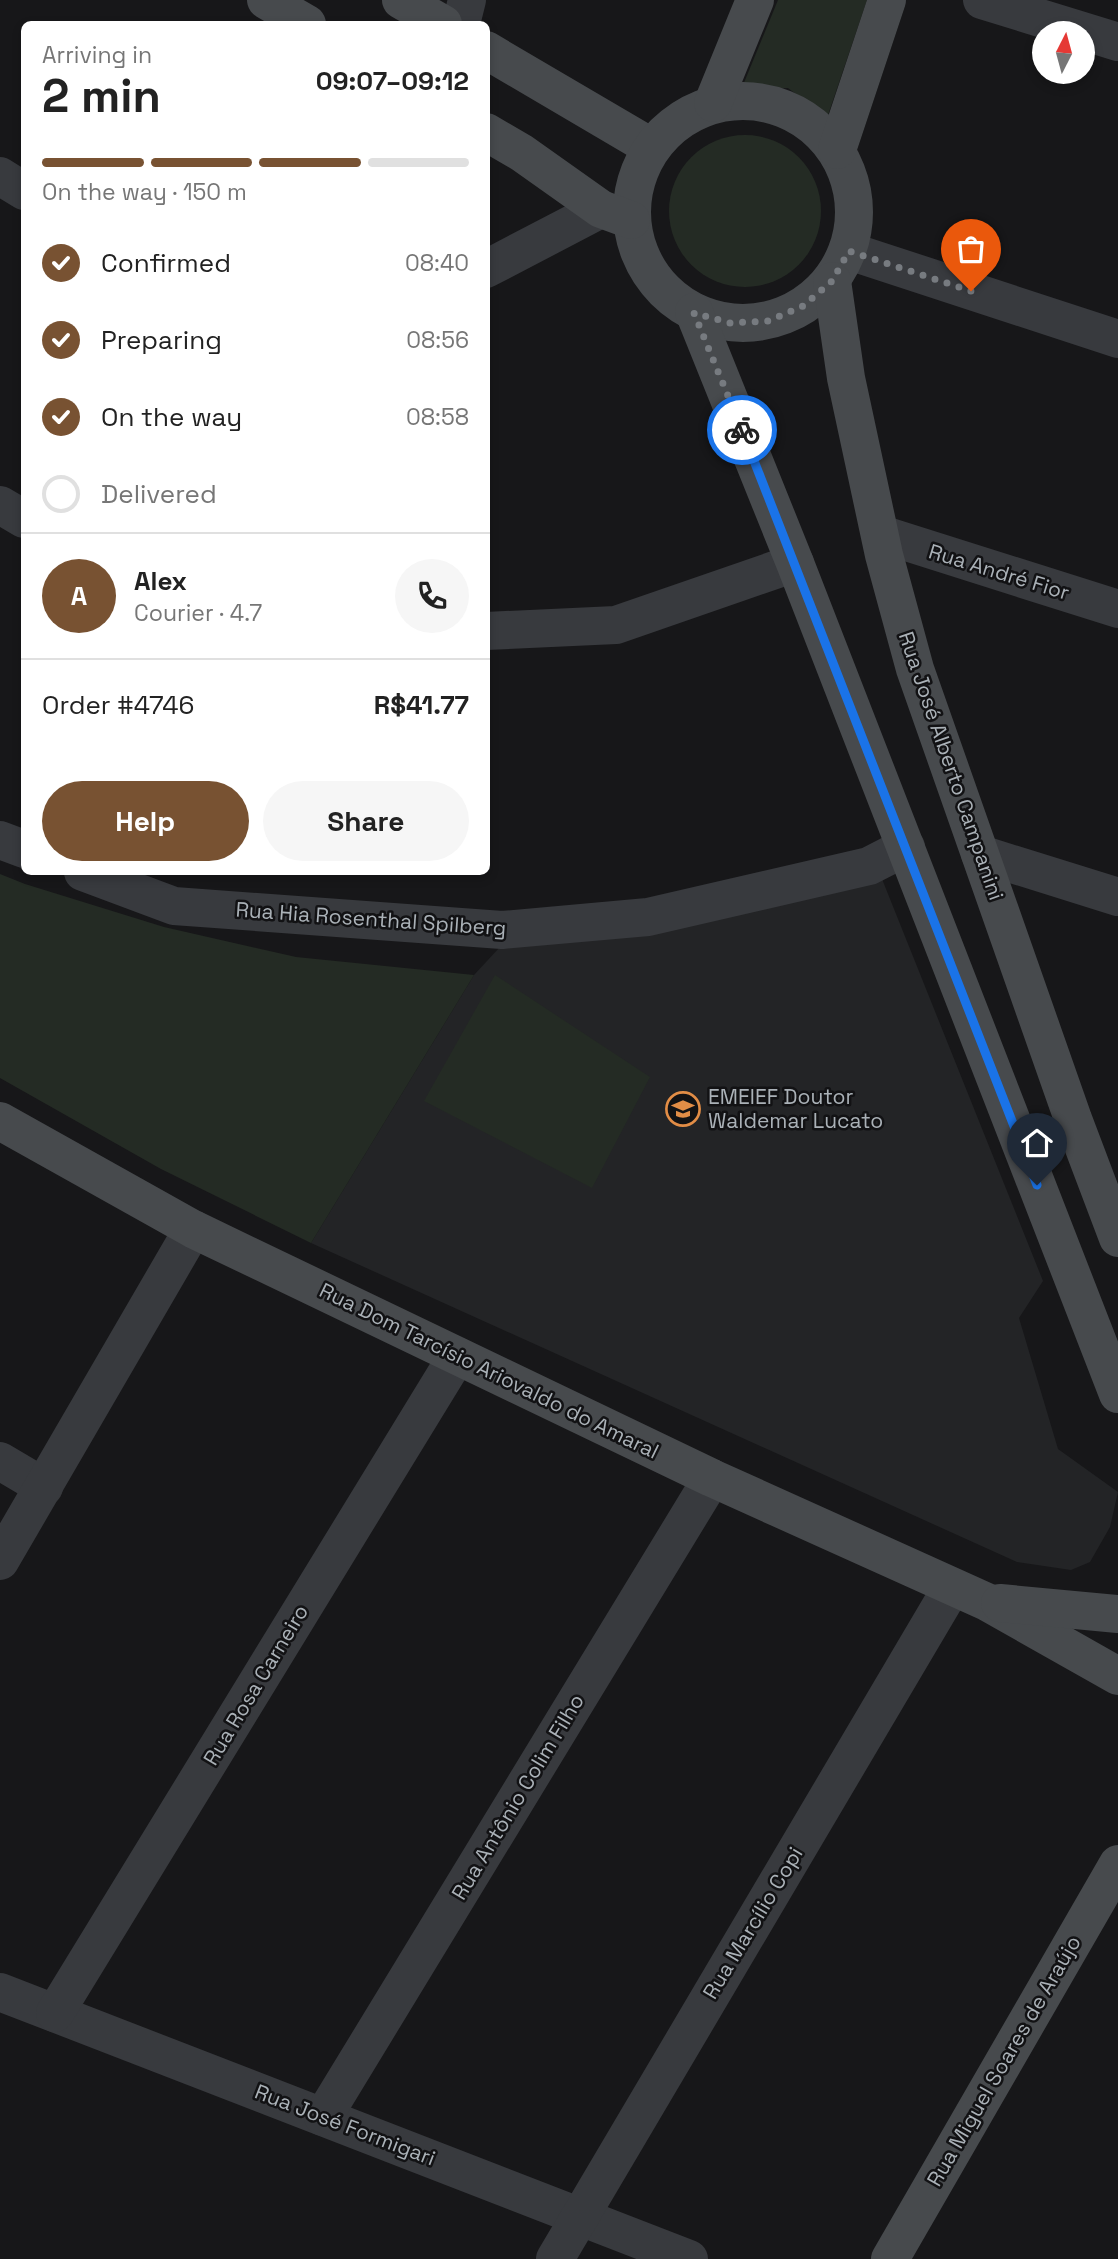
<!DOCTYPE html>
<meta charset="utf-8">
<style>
:root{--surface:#fff;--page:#f6f6f6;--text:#222;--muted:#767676;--line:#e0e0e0;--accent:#785232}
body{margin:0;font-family:"Space Grotesk",sans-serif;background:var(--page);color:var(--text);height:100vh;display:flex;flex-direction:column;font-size:26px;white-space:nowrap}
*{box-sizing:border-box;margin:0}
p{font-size:23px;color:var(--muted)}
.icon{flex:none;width:38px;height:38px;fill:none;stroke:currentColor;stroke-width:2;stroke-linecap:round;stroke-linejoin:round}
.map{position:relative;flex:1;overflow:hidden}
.drawer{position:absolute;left:21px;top:21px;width:469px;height:854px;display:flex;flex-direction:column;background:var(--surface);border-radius:10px;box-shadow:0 4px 10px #0003}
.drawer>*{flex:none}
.needle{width:46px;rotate:6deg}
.buttons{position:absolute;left:1032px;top:21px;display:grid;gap:14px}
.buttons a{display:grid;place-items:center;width:63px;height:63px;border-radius:50%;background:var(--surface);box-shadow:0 4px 10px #0003;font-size:35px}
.pin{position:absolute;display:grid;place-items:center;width:60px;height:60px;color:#fff;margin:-72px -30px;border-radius:50% 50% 50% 0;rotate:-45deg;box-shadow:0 0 7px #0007}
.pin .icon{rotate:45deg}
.courier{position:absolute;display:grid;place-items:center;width:70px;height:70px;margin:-35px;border:5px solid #1a73e8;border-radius:50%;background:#fff;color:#222;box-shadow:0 2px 9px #0007}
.head em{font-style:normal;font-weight:800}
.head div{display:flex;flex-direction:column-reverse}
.head{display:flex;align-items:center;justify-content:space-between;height:119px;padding:0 21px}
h1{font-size:46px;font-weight:800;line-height:52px}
.bar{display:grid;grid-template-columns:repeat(4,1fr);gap:10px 7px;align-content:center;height:84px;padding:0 21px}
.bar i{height:9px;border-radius:5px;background:var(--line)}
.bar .current{background:var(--accent)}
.bar p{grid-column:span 4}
.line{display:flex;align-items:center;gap:18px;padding:0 21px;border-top:2px solid var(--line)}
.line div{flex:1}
.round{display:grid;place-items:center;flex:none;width:74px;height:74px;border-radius:37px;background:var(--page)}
ol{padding:0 21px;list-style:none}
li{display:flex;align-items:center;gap:21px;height:77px}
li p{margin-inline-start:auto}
li .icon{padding:7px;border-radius:50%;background:var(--accent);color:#fff;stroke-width:4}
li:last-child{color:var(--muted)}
li i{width:38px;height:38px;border:4px solid var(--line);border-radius:50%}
.button{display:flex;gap:14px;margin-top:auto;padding:14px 21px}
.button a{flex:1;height:80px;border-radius:42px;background:var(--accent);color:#fff;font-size:28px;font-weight:800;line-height:80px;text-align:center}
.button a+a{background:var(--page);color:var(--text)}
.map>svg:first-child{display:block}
.built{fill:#232426}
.green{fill:#242b24}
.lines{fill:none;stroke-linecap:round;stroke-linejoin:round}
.street{stroke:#383a3e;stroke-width:38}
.secondary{stroke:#474a4d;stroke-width:38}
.done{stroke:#777b80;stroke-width:7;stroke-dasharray:0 12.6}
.route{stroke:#1a73e8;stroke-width:9}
.labels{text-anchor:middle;stroke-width:5;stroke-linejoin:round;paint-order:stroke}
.street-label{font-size:21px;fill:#aab1b7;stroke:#121214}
.poi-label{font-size:21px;fill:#aab1b7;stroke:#121214;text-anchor:start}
</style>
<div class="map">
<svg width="1118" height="2259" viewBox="0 0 1118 2259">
<rect width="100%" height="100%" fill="#171719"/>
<path class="built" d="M 882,879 L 1043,1281 L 1019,1318 L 1058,1449 L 1118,1492 L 1110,1527 L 1090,1562 L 1071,1570 L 1017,1562 L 311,1243 L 474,975 L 500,947 Z"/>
<g class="green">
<path d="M 778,0 L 867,0 L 827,118 L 788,88 L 741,90 Z"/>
<circle cx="745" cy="211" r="76"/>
<path d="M 0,874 L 25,884 L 164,927 L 296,957 L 474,975 L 311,1243 L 161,1169 L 0,1078 Z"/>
<path d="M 495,975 L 650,1077 L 592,1188 L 424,1101 Z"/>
</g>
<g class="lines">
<g class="street">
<path d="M 982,0 L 1118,42"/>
<path d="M 461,24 L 467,0"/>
<path d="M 0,176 L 24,191"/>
<path d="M 849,251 L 1118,339"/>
<path d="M 486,269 L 601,209"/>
<path d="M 0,505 L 24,519"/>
<path d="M 881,534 L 1118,609"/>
<path d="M 486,631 L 616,625 L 795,563"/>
<path d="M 0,840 L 24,849"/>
<path d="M 980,854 L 1118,897"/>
<path d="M 83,872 L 174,906 L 502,930 L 648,917 L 869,866 L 906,847"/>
<path d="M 0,1461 L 44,1487"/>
<path d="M 0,1561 L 193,1229"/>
<path d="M 0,1992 L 689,2259"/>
<path d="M 55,2013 L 457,1356"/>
<path d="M 323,2117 L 712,1478"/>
<path d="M 555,2259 L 952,1587"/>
</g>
<g class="secondary">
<path d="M 266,0 L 307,24"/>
<path d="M 401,0 L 443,24"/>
<path d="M 486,50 L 651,147"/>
<circle cx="743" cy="212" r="111"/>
<path d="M 713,103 L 755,0"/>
<path d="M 486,132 L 522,153 L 601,209 L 631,220"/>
<path d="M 837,150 L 887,0"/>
<path d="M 832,281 L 846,378 L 884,555 L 915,669 L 1073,1119 L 1118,1238"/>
<path d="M 694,312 L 795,563 L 1118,1394"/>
<path d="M 0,1121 L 193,1229 L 712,1478 L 987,1602 L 1118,1676"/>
<path d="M 1000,1603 L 1118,1614"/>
<path d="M 890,2259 L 1118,1864"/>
</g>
</g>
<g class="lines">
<path class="done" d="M 742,430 L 694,313 L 730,323 L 768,321 L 803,306 L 832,281 L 849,251 L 971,291"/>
<path class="route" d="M 742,430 L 1037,1185"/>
</g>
<defs>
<g id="school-ring" transform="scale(1.75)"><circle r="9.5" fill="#121214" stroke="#e28d46" stroke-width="1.5"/><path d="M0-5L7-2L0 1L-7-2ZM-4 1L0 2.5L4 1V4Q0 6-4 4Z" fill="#e28d46"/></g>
</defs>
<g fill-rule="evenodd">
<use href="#school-ring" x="683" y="1109"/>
</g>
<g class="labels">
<g class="street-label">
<text transform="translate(999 572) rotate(17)" y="7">Rua André Fior</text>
<text transform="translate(951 766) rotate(71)" y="7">Rua José Alberto Campanini</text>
<text transform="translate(371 919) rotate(4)" y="7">Rua Hia Rosenthal Spilberg</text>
<text transform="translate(489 1371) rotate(26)" y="7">Rua Dom Tarcísio Ariovaldo do Amaral</text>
<text transform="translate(256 1685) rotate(-59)" y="7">Rua Rosa Carneiro</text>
<text transform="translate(518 1797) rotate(-59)" y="7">Rua Antônio Colim Filho</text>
<text transform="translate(753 1923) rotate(-59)" y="7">Rua Marcílio Copi</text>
<text transform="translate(1004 2061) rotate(-60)" y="7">Rua Miguel Soares de Araújo</text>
<text transform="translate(345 2125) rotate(21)" y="7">Rua José Formigari</text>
</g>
<g class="poi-label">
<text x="708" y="1104">EMEIEF Doutor<tspan x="708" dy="24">Waldemar Lucato</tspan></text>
</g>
</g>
</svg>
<div class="buttons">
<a><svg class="needle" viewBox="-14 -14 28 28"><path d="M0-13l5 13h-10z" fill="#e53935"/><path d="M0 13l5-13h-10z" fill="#767676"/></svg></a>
</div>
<div class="pin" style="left:971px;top:291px;background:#ea580c"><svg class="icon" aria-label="bag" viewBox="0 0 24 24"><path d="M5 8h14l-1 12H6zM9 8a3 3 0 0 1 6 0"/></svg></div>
<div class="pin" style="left:1037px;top:1185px;background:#1f2937"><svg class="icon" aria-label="home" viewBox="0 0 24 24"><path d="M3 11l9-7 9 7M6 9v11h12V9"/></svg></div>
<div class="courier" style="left:742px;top:430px"><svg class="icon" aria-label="bike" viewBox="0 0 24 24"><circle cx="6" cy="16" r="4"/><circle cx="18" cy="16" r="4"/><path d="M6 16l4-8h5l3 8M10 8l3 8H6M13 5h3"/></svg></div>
<section class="drawer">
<div class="head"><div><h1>2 min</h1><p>Arriving in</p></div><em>09:07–09:12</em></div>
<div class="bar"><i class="current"></i><i class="current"></i><i class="current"></i><i></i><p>On the way · 150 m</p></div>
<ol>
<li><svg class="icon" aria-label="check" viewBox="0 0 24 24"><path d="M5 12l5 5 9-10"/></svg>Confirmed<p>08:40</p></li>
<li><svg class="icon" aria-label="check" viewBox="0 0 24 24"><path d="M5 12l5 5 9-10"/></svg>Preparing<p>08:56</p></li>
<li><svg class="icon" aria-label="check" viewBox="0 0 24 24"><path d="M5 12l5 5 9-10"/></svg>On the way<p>08:58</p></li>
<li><i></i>Delivered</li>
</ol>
<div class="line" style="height:126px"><b class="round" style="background:var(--accent);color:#fff">A</b><div><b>Alex</b><p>Courier · 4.7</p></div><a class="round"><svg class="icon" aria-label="phone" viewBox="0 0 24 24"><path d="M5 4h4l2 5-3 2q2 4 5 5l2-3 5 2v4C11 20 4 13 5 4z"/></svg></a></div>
<div class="line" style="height:91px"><div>Order #4746</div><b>R$41.77</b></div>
<div class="button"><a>Help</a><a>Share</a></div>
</section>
</div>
